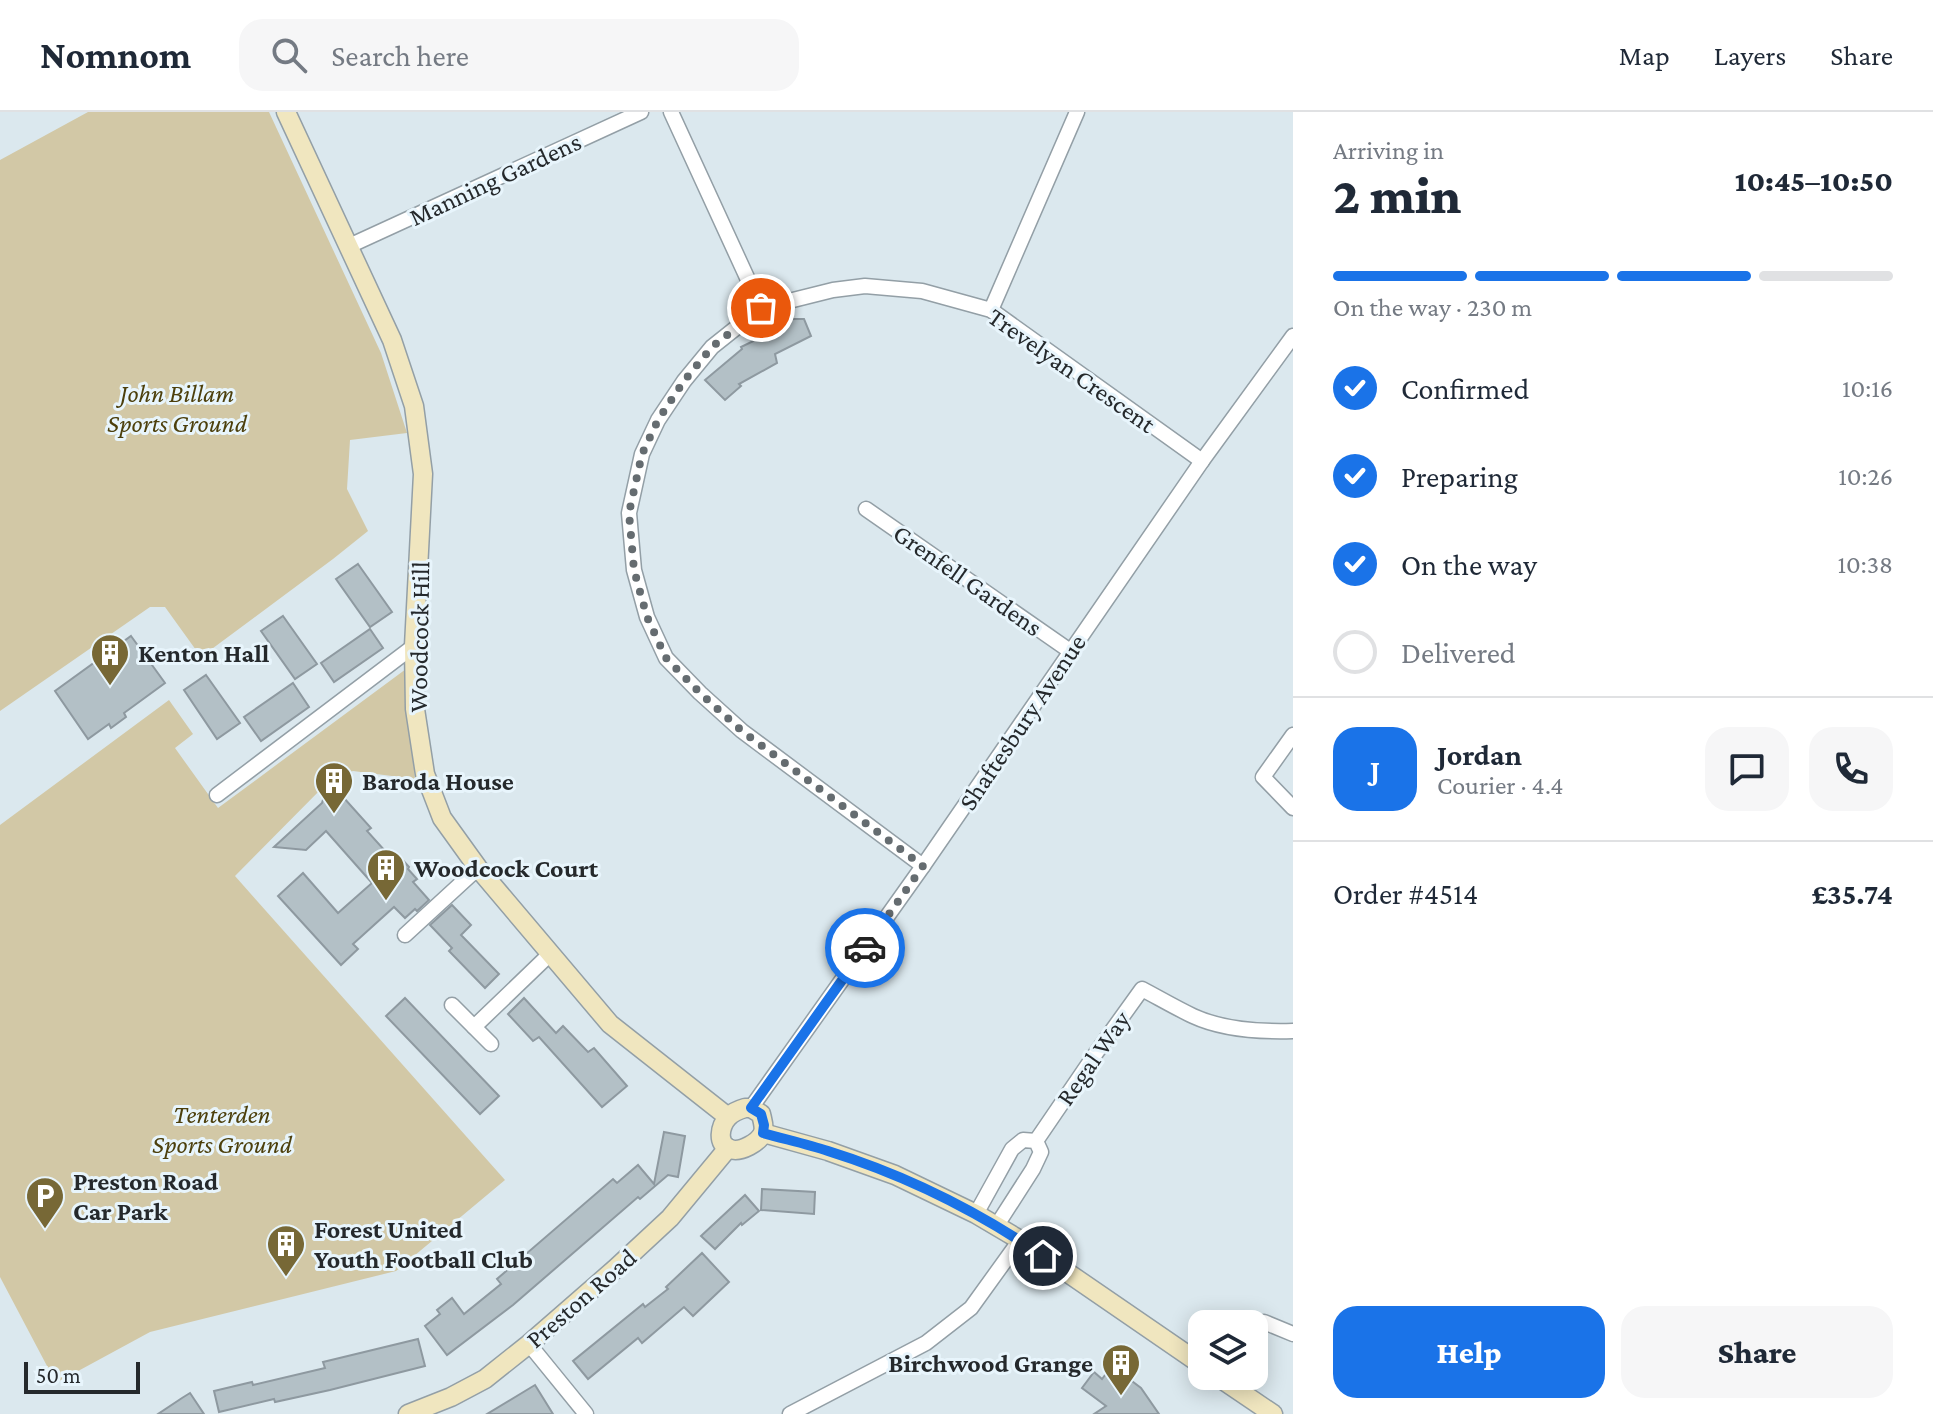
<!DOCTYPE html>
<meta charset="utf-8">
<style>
:root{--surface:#fff;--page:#f6f6f7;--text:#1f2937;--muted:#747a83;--line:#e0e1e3;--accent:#1a73e8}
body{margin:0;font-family:"Crimson Pro",serif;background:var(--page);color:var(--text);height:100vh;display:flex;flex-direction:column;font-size:30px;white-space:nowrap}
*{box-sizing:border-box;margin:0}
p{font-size:26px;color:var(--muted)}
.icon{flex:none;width:44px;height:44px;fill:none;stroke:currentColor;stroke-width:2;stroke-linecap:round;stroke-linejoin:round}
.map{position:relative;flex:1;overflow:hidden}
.drawer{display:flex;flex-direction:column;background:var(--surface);width:640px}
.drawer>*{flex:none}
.buttons{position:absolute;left:1188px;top:1198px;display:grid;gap:16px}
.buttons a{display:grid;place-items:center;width:80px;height:80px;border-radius:16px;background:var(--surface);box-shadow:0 4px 20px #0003;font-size:40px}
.scale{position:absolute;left:24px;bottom:20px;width:116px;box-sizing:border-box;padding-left:8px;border:4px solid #25292c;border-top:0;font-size:22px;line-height:28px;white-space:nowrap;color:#25292c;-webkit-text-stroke:6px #e8f5fc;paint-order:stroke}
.pin{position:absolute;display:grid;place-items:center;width:68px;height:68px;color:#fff;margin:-34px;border:4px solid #fff;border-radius:50%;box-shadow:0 2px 8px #0007}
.courier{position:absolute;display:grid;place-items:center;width:80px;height:80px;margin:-40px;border:6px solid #1a73e8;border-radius:50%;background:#fff;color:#222;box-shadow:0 2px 10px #0007}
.head em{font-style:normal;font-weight:800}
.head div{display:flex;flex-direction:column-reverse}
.head{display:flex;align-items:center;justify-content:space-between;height:136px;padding:0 40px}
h1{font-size:52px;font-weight:800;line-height:60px}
.bar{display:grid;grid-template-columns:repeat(4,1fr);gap:12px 8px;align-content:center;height:96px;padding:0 40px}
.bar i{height:10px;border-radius:6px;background:var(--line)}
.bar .active{background:var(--accent)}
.bar p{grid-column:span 4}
.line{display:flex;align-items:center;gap:20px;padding:0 40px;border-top:2px solid var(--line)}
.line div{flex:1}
.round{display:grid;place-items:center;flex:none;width:84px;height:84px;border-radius:24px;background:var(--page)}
ol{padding:0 40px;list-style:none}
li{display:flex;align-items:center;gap:24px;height:88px}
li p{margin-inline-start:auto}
li .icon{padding:8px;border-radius:50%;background:var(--accent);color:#fff;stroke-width:4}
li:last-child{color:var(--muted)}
li i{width:44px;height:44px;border:4px solid var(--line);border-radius:50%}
.cta{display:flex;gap:16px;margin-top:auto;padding:16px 40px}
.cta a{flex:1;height:92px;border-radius:24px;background:var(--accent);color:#fff;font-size:32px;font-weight:800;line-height:92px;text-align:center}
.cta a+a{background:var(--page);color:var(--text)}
header{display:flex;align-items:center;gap:48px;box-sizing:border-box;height:112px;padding:0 40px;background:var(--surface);border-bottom:2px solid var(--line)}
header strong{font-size:38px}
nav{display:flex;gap:44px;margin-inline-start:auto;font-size:28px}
.search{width:560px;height:72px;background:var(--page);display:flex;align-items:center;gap:20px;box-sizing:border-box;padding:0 28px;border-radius:24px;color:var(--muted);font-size:30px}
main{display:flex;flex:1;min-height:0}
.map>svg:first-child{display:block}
.green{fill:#d2c8a6}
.building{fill:#b3c0c6;stroke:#8e99a0;stroke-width:2}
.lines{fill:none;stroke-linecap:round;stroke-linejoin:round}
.street-casing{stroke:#939fa6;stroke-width:17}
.secondary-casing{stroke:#939fa6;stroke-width:21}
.street{stroke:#fff;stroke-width:14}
.secondary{stroke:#f0e6bf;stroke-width:18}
.done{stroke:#656c70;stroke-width:8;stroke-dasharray:0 14.4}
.route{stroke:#1a73e8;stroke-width:10}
.labels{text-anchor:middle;stroke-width:6;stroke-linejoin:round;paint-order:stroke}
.street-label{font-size:26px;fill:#25292c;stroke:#e8f5fc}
.park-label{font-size:26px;font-style:italic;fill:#4c3f0b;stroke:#e8f5fc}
.poi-label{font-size:26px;font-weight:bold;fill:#25292c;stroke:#e8f5fc;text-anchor:start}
</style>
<header>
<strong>Nomnom</strong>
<div class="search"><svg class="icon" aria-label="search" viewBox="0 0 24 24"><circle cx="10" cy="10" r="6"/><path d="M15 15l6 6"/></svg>Search here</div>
<nav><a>Map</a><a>Layers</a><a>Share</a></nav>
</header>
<main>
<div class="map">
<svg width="1293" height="1302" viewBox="0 0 1293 1302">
<rect width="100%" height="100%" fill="#dbe8ee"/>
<g class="green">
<path d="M 88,0 L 269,0 L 381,241 L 407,321 L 350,328 L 347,377 L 368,419 L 333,447 L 201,545 L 165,495 L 150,495 L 0,599 L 0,48 Z"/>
<path d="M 406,557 L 415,667 L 353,659 L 331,667 L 235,764 L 505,1068 L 396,1159 L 150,1220 L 56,1271 L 0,1165 L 0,713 L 169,588 L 193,622 L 175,636 L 218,696 Z"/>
</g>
<g class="building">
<path d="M 793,207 L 804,207 L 811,224 L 775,242 L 777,251 L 739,272 L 741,274 L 725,288 L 705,268 L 742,237 L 741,235 L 768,222 L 772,218 L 772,216 Z"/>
<path d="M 358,452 L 392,500 L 370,515 L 336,467 Z"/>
<path d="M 283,504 L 317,552 L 295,567 L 261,519 Z"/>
<path d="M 370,517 L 383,536 L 334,570 L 321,551 Z"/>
<path d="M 131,524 L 165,571 L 124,601 L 126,605 L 111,616 L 109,612 L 88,627 L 55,579 Z"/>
<path d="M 206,563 L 240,611 L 217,627 L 184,578 Z"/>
<path d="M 293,571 L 309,595 L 261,629 L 244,605 Z"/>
<path d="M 331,675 L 337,675 L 342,679 L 343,685 L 371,716 L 367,719 L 395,750 L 400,745 L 409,755 L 408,757 L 417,767 L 413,770 L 429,788 L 417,799 L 415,797 L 405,806 L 394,795 L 353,832 L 358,837 L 341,853 L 278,784 L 303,761 L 338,801 L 372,771 L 326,719 L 306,738 L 274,735 L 322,691 L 326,678 Z"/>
<path d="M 452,793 L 471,813 L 461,823 L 499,862 L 485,876 L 449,839 L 452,836 L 430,813 Z"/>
<path d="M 405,886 L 499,984 L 480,1002 L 386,904 Z"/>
<path d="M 524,886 L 556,921 L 563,914 L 588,940 L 594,936 L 627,974 L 602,995 L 539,925 L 533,929 L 508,902 Z"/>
<path d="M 664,1020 L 685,1024 L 678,1065 L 668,1063 L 640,1087 L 638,1085 L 513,1193 L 447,1243 L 425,1214 L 440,1202 L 437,1198 L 452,1186 L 464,1202 L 501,1172 L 497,1167 L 613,1067 L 617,1071 L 638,1053 L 654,1072 Z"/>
<path d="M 762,1077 L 815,1080 L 814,1102 L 761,1098 Z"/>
<path d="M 745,1083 L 759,1099 L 742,1113 L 741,1111 L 715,1137 L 701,1124 Z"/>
<path d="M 702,1141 L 729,1170 L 693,1204 L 684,1195 L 642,1231 L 638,1226 L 588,1267 L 573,1249 L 643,1192 L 645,1195 L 668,1177 L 666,1175 Z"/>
<path d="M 418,1227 L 425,1254 L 330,1278 L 275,1290 L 274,1287 L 219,1300 L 214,1279 L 252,1270 L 253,1273 L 325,1256 L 323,1250 Z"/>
<path d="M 1112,1254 L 1141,1276 L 1159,1302 L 1094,1302 L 1106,1294 L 1082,1276 L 1094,1260 L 1102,1267 Z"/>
<path d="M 535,1273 L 553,1302 L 487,1302 Z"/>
<path d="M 190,1281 L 204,1302 L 158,1302 L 182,1286 Z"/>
</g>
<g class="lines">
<g class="street-casing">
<g id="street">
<path d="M 671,0 L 761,196"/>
<path d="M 349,134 L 641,0"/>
<path d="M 991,198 L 1077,0"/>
<path d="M 866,397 L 1070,539"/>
<path d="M 1293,623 L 1263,665 L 1293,696"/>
<path d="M 217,683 L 414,534"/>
<path d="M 923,754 L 742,619 L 700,581 L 666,546 L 647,505 L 634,458 L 629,401 L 642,342 L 658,308 L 684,269 L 712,235 L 761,196 L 833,178 L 865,174 L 922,179 L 991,198 L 1202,349"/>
<path d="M 405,823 L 478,756"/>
<path d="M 452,893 L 491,932"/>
<path d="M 474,915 L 550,842"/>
<path d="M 751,996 L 923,754 L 1202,349 L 1293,224"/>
<path d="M 1036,1029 L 1096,941 L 1142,877 C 1159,886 1176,896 1193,904 C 1223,918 1260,920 1293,919"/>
<path d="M 976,1102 L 1012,1037 L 1023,1028 L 1036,1029 L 1041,1040 L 1033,1057 L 997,1113"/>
<path d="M 1264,1210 L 1293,1222"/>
<path d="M 529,1232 L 586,1302"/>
<path d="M 790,1302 L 926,1231 L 971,1196 L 1020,1128"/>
</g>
</g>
<g class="secondary-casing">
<g id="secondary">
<path d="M 286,0 L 392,228 L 414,294 L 423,362 L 414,534 L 415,597 L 425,662 L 442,706 L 478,756 L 610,912 L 728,1005"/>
<path d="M 745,996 L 751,996 L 761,1002 C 762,1007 765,1015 763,1021 C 759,1030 741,1041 730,1037 C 716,1032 720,1014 728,1005 C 733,1000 738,998 745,996 Z"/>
<path d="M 763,1021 L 828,1039 L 895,1063 L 976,1102 L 1020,1128 L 1202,1253"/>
<path d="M 1217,1264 L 1273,1302"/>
<path d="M 408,1302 L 451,1285 L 485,1267 L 529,1232 L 615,1157 L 670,1106 L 728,1036"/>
</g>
</g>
<use href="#street" class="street"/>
<use href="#secondary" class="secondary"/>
</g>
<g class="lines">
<path class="done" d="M 761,196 L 712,235 L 684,269 L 658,308 L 642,342 L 629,401 L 634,458 L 647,505 L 666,546 L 700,581 L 742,619 L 923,754 L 865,836"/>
<path class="route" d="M 865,836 L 751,996 L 761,1002 L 764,1013 L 763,1021 C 784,1027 807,1032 828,1039 C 905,1063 976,1098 1043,1144"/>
</g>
<defs>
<g id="building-pin" transform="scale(2)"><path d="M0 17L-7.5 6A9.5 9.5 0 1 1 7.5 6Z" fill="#776836" stroke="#e8f5fc"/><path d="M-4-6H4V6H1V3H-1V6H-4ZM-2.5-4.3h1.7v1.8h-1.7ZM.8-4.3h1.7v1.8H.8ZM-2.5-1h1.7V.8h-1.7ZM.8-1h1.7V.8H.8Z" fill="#fff"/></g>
<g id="parking-pin" transform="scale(2)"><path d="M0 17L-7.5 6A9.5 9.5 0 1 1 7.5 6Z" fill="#776836" stroke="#e8f5fc"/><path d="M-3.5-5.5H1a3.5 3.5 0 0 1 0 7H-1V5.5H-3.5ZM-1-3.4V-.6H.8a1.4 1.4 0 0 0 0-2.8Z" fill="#fff"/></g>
</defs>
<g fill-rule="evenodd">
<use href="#building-pin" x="110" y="541"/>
<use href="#building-pin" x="334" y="669"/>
<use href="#building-pin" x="386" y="756"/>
<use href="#parking-pin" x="45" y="1084"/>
<use href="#building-pin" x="286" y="1132"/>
<use href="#building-pin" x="1121" y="1251"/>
</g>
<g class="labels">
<g class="street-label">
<text transform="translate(495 67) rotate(-25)" y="9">Manning Gardens</text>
<text transform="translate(1072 258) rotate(35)" y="9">Trevelyan Crescent</text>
<text transform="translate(968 468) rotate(35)" y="9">Grenfell Gardens</text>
<text transform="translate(419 525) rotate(-89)" y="9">Woodcock Hill</text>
<text transform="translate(1022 610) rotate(-56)" y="9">Shaftesbury Avenue</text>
<text transform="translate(1093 946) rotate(-55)" y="9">Regal Way</text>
<text transform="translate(581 1186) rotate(-41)" y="9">Preston Road</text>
</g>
<g class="park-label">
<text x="177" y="290">John Billam<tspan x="177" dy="30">Sports Ground</tspan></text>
<text x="222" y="1011">Tenterden<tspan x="222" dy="30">Sports Ground</tspan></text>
</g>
<g class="poi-label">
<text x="138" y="550">Kenton Hall</text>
<text x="362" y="678">Baroda House</text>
<text x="414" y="765">Woodcock Court</text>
<text x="73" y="1078">Preston Road<tspan x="73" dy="30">Car Park</tspan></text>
<text x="314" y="1126">Forest United<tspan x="314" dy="30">Youth Football Club</tspan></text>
<text x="1093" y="1260" text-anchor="end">Birchwood Grange</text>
</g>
</g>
</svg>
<div class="buttons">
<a><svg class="icon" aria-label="layers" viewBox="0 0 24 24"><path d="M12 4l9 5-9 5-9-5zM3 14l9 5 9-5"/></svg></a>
</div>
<div class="scale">50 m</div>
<div class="pin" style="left:761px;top:196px;background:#ea580c"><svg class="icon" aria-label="bag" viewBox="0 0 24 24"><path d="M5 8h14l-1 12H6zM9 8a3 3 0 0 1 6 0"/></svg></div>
<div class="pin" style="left:1043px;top:1144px;background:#1f2937"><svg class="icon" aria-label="home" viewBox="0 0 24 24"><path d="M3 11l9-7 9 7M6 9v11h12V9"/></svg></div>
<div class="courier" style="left:865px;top:836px"><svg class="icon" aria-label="car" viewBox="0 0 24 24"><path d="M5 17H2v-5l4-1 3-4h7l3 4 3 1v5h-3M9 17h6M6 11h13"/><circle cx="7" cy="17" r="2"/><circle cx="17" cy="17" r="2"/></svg></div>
</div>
<section class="drawer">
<div class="head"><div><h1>2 min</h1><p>Arriving in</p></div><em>10:45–10:50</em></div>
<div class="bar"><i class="active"></i><i class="active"></i><i class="active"></i><i></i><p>On the way · 230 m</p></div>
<ol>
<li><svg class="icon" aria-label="check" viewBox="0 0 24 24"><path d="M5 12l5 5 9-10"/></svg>Confirmed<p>10:16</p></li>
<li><svg class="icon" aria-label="check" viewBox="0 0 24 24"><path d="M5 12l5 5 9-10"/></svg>Preparing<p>10:26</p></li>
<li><svg class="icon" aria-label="check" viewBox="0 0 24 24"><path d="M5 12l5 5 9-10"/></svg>On the way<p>10:38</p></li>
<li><i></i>Delivered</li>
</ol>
<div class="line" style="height:144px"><b class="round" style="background:var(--accent);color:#fff">J</b><div><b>Jordan</b><p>Courier · 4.4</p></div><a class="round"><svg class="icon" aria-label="chat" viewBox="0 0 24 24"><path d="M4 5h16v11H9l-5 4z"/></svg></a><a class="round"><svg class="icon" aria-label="phone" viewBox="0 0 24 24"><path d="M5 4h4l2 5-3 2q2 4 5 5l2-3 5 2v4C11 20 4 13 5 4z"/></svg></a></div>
<div class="line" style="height:104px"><div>Order #4514</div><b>£35.74</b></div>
<div class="cta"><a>Help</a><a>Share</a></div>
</section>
</main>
